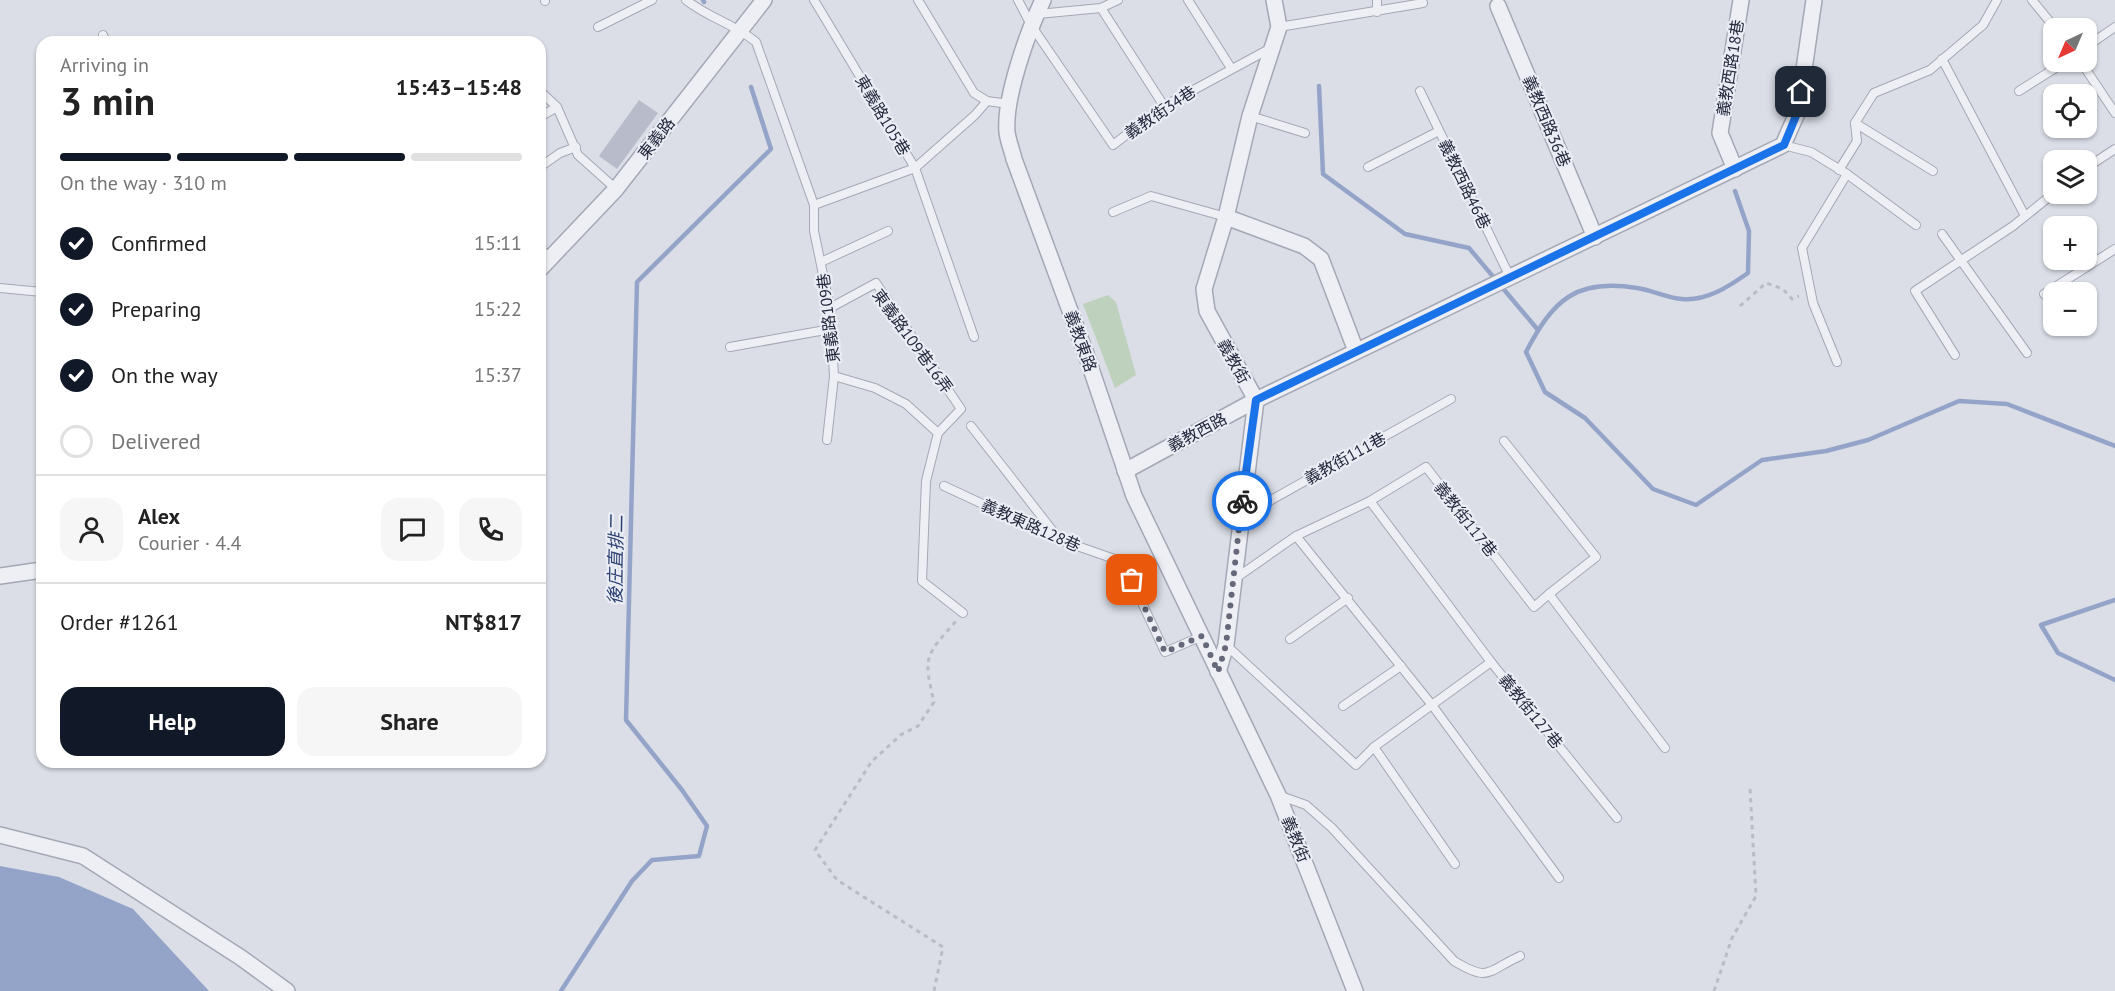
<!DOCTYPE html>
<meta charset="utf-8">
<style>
:root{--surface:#fff;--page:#f6f6f6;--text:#222;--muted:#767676;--line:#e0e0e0;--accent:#111827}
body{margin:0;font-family:"PT Sans","Noto Sans TC",sans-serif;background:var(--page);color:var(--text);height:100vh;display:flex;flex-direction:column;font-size:22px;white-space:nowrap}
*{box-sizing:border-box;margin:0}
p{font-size:20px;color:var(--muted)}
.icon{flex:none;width:33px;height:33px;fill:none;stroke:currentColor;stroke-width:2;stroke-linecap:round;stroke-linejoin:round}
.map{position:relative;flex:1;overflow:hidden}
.side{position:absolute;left:36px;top:36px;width:510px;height:732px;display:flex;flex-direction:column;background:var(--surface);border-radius:18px;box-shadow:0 2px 4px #0004}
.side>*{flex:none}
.needle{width:39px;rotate:224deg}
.controls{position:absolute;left:2043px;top:18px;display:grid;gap:12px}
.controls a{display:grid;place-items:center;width:54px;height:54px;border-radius:12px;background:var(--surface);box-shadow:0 2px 4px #0004;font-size:30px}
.pin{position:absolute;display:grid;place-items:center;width:51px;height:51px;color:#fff;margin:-26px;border-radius:12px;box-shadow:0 3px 9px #0006}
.courier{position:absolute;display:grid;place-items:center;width:60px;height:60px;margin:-30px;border:4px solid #1a73e8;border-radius:50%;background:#fff;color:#222;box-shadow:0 2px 8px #0007}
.headline em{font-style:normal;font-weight:800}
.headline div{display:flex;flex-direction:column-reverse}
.headline{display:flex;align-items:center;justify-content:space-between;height:102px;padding:0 24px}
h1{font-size:39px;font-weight:800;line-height:45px}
.bar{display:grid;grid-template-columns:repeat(4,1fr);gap:9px 6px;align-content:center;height:72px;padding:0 24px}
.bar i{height:8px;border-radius:4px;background:var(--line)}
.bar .active{background:var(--accent)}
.bar p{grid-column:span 4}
.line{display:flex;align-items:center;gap:15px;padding:0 24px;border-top:2px solid var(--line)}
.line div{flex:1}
.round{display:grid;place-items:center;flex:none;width:63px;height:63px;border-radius:18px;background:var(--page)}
ol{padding:0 24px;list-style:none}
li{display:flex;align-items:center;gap:18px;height:66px}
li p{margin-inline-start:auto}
li .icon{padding:6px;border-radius:50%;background:var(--accent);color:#fff;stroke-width:4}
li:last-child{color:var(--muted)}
li i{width:33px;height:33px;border:3px solid var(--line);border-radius:50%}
.action{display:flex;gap:12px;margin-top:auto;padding:12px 24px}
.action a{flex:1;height:69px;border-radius:18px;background:var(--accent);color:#fff;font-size:24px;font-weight:800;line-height:69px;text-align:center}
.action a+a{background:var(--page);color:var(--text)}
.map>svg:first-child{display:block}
.green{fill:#bed1bc}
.water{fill:#94a4c9}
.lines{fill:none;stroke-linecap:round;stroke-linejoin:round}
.stream{stroke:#94a4c9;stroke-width:4.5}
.building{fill:#b8bcca}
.service-casing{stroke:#a4a8b4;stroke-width:10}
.minor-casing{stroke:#a4a8b4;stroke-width:18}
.path{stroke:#babcc5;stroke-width:3;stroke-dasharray:4.5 4.5;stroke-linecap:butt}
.service{stroke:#eeeff5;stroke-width:8}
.minor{stroke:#eeeff5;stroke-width:15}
.done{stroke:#656878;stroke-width:6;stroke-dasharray:0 10.8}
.route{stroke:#1a73e8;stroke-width:8}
.labels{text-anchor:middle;stroke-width:4.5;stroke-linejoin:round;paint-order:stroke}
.street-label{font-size:16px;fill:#25293d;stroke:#eaedf4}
.water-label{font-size:18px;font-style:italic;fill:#2d4073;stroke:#eaedf4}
</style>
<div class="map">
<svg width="2115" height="991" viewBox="0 0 2115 991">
<rect width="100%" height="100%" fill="#dbdee7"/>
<path class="green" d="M 1108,295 L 1116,302 L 1136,375 L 1115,388 L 1083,304 Z"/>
<path class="water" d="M 0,866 L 59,877 L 133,909 L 209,991 L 0,991 Z"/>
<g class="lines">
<g class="stream">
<path d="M 703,0 L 704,2"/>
<path d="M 1319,86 L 1323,174 L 1405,234 L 1469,248 L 1538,330"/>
<path d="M 1735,191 L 1749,231 L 1748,273 C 1728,287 1707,301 1682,299 C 1667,298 1652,290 1637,288 C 1576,278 1553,300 1526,352 L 1545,392 L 1585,418 L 1653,489 L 1696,505 L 1762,460 L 1826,451 L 1868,440 L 1959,401 L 2007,404 L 2115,446"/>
<path d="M 2115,600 L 2041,625 L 2058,653 L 2115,680"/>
<path d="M 561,991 L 632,881 L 652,860 L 699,856 L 707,826 L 682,790 L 626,720 L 637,282 L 771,149 L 751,87"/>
</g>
</g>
<path class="building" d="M 639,100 L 658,113 L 617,169 L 599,156 Z"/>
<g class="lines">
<g class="service-casing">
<g id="service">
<path d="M 686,0 C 709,18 734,24 756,42 L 814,205 L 814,231 L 830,308 L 834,376 L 875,388 L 906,404 L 938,433 L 926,481 L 922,581 L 963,613"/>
<path d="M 814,0 L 915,168 L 814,205"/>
<path d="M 918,0 L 974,93 L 987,101 L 1009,104"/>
<path d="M 1018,0 L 1031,25 L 1113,145 L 1164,106 L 1271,48"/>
<path d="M 1188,0 L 1231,68"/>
<path d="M 1377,0 L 1377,12"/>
<path d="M 2032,0 L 2055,28"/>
<path d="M 545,1 L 545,0"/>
<path d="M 1101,8 L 1164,106"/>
<path d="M 1038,14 L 1101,8 L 1118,0"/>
<path d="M 598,27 L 652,0"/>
<path d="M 1279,27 L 1423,3"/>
<path d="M 103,35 L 106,42"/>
<path d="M 2086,47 L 2115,27"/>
<path d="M 1942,59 L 2025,216"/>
<path d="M 2081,62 L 2115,113"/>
<path d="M 540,91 L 557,107 L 578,155 L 616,189"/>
<path d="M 1420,91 L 1510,277"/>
<path d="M 2019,91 L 2065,62"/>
<path d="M 1250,116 L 1305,133"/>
<path d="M 540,117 L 557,107"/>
<path d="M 1855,123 L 1933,171"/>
<path d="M 1783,145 L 1811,152 L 1847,174 L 1802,248 L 1813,303 L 1837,362"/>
<path d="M 540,167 L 560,153 L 576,147"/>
<path d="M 1368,167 L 1439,131"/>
<path d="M 2086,168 L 2115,149"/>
<path d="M 1839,170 L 1857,141 L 1855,123 L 1874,93 L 1930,70 L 1983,25 L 1997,0"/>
<path d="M 1847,174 L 1916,225"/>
<path d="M 1113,212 L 1151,196 L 1226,217"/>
<path d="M 1942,234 L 2027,353"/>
<path d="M 540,249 L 551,258"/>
<path d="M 821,262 L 888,231"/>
<path d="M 0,288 L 42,292"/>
<path d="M 2044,294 L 2115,249"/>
<path d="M 830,308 L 876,283 L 961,409 L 938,433"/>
<path d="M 974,337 L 915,168 L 975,115 L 987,101"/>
<path d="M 730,347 L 831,329"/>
<path d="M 1955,355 L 1915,291 L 2013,226 L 2054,193"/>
<path d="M 971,426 L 1059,539"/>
<path d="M 827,440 L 834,376"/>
<path d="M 1504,441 L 1596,557 L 1549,594"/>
<path d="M 944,486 L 1060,540 L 1123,562 L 1165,652 L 1202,636"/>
<path d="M 1370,501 L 1426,467 L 1534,607 L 1549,594 L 1665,748"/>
<path d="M 1241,517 L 1451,399"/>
<path d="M 1296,536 L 1432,705 L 1559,878"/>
<path d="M 1236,578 L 1296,536 L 1370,501 L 1491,662"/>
<path d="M 1290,639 L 1348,598"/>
<path d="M 1226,645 L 1356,765 L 1374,747 L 1491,662 L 1617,818"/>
<path d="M 1343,706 L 1401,666"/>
<path d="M 1374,747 L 1455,864"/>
<path d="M 1278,795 L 1306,805 L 1332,828 L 1454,961 C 1489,982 1486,972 1520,956"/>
</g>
</g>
<g class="minor-casing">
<g id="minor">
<path d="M 1043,0 C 1028,31 1004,98 1007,132 C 1008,141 1012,150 1014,159 L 1086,354 L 1134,496 L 1278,795 L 1355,991"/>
<path d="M 1498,6 L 1595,237"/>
<path d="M 1735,169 L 1720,133 L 1741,0"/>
<path d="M 1226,217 L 1304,246 L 1321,259 L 1356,351"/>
<path d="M 540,269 L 616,189 L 764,0"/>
<path d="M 1125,471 L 1256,400 L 1783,145 L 1798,111 L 1814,0"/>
<path d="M 0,576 L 42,570"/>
<path d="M 1218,672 L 1226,645 L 1256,400 L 1207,311 L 1204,289 L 1226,217 L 1250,116 L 1279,27 L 1274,0"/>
<path d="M 0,835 L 83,856 L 240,957 L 287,991"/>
</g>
</g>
<g class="path">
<path d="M 1740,306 L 1766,283 L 1783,289 L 1792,299 L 1799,296"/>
<path d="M 934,991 L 943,947 L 837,880 L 815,850 L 872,761 L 902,734 L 918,726 L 934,702 C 923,656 925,656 957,620"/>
<path d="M 1714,991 L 1732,938 L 1756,896 L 1750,788"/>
</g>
<use href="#service" class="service"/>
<use href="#minor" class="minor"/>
</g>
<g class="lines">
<path class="done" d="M 1132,580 L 1165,652 L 1202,636 L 1218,672 L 1226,645 L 1242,501"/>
<path class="route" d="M 1242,501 L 1256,400 L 1784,145 L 1798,111 L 1801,92"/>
</g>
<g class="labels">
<g class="street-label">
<text transform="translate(1730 68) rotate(-81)" y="6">義教西路18巷</text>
<text transform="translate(1160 112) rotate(-34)" y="6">義教街34巷</text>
<text transform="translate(883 115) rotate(59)" y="6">東義路105巷</text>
<text transform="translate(1547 121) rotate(67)" y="6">義教西路36巷</text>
<text transform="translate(656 138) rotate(-52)" y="6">東義路</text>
<text transform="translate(1465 184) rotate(64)" y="6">義教西路46巷</text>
<text transform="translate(828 318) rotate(-97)" y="6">東義路109巷</text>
<text transform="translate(913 341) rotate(54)" y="6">東義路109巷16弄</text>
<text transform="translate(1081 341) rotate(70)" y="6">義教東路</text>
<text transform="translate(1234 361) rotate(61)" y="6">義教街</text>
<text transform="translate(1197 432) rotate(-28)" y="6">義教西路</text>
<text transform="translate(1345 458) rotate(-29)" y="6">義教街111巷</text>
<text transform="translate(1466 519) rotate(52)" y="6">義教街117巷</text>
<text transform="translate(1031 525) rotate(24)" y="6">義教東路128巷</text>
<text transform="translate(1531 711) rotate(51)" y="6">義教街127巷</text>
<text transform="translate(1296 839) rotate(68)" y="6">義教街</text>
</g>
<g class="water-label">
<text transform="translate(616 560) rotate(-89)" y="6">後庄直排二</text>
</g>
</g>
</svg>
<div class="controls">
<a><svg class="needle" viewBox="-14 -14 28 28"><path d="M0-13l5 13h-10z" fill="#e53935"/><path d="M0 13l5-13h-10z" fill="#767676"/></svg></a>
<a><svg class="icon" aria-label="locate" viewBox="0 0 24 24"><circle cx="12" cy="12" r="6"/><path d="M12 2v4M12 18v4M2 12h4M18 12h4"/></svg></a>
<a><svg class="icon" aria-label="layers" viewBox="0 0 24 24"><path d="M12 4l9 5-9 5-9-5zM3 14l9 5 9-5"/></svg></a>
<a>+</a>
<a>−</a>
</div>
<div class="pin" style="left:1132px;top:580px;background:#ea580c"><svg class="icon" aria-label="bag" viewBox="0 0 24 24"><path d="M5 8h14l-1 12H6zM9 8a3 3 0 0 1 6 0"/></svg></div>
<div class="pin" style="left:1801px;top:92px;background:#1f2937"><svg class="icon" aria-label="home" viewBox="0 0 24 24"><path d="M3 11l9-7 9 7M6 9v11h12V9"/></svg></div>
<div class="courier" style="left:1242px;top:501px"><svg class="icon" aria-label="bike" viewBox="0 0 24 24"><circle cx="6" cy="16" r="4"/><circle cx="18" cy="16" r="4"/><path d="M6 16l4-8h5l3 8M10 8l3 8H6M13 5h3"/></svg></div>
<section class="side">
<div class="headline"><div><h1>3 min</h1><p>Arriving in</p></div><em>15:43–15:48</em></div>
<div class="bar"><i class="active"></i><i class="active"></i><i class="active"></i><i></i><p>On the way · 310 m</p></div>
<ol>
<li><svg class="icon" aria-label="check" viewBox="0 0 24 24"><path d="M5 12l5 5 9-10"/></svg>Confirmed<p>15:11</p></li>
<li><svg class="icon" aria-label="check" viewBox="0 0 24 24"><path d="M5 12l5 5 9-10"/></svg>Preparing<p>15:22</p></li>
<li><svg class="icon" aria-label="check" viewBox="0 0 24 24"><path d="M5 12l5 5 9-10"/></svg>On the way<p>15:37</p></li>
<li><i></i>Delivered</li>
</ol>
<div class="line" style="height:108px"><a class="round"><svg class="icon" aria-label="person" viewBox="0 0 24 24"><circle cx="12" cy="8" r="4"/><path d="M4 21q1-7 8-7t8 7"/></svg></a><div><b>Alex</b><p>Courier · 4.4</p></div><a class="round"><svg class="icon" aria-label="chat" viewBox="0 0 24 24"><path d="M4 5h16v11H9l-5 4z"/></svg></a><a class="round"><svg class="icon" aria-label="phone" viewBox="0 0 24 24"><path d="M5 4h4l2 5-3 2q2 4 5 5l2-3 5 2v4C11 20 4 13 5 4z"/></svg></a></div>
<div class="line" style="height:78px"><div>Order #1261</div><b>NT$817</b></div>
<div class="action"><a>Help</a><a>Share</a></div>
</section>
</div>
